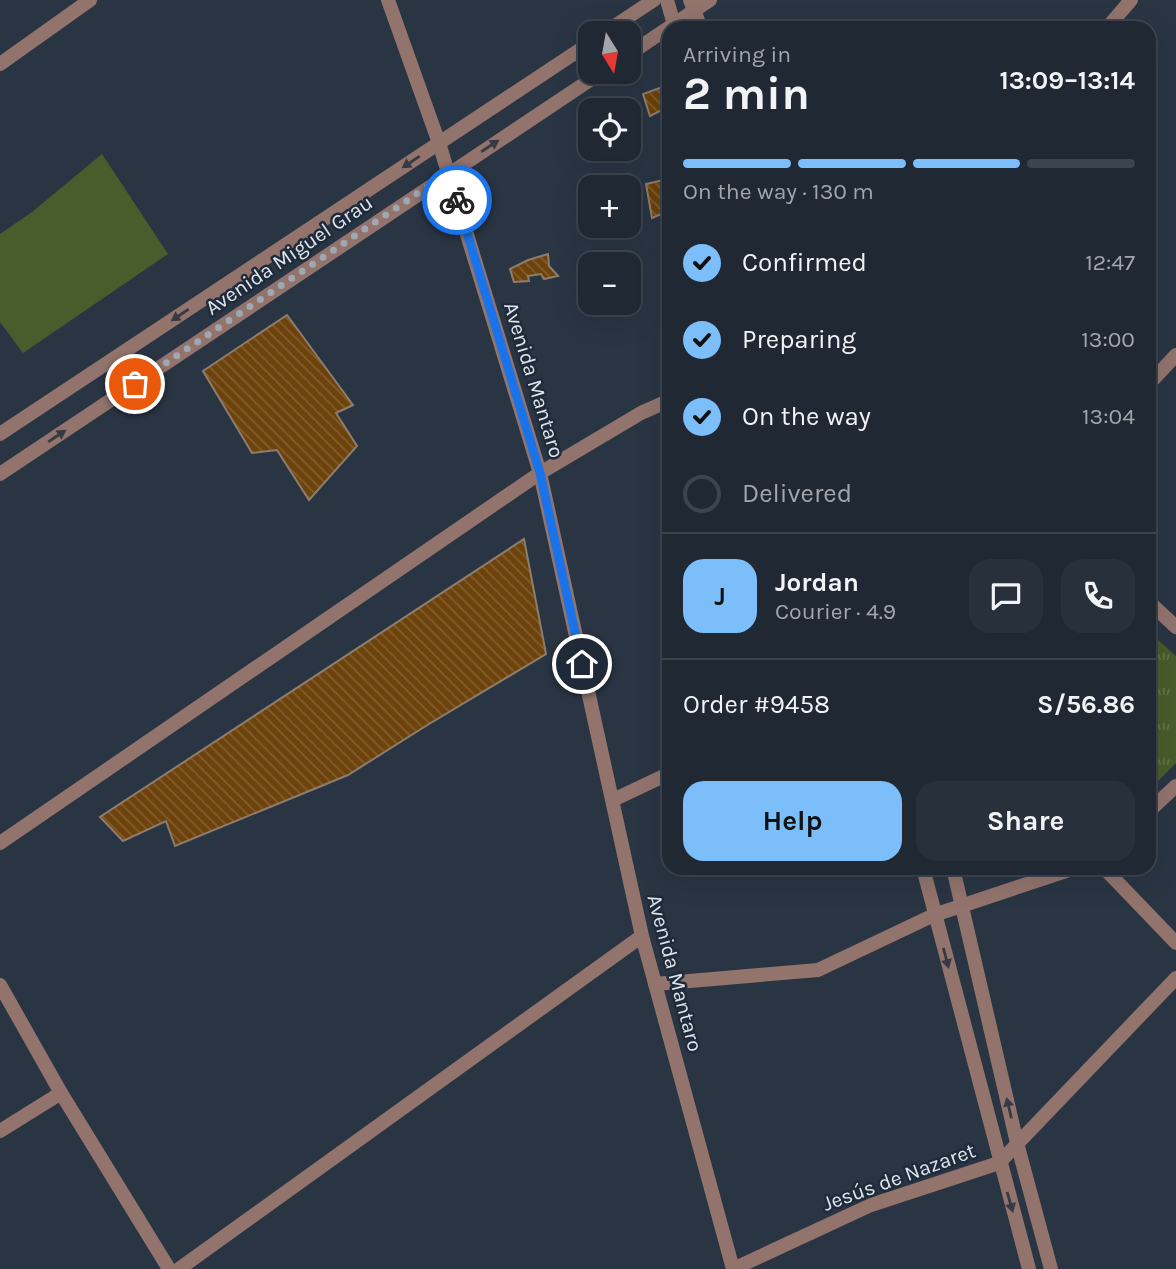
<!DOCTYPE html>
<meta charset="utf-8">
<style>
:root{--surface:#202833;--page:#28303b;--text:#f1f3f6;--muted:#a2a6ac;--line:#3d444e;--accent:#7cbef9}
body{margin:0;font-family:Karla,sans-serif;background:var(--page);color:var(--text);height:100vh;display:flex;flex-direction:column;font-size:26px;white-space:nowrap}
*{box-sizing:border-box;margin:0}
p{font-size:23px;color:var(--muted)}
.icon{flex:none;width:38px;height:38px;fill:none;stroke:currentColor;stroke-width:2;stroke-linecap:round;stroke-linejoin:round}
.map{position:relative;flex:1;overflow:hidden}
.side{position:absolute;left:662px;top:21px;width:494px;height:854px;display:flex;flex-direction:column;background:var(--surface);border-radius:21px;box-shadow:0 7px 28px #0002,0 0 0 2px var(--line)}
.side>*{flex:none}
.needle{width:46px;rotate:169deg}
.controls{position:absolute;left:578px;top:21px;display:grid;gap:14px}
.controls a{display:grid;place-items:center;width:63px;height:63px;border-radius:14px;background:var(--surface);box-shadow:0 7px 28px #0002,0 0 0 2px var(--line);font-size:35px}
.pin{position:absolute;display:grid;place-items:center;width:60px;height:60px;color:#fff;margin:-30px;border:4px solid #fff;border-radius:50%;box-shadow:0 2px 7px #0007}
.courier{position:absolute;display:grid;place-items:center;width:70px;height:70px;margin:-35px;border:5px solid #1a73e8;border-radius:50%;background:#fff;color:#222;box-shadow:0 2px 9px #0007}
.head em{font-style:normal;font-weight:700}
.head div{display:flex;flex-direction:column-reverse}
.head{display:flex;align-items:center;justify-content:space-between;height:119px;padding:0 21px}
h1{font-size:46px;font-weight:700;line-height:52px}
.bar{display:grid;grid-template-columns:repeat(4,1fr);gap:10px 7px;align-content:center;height:84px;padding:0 21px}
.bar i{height:9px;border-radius:5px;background:var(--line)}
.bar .current{background:var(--accent)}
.bar p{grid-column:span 4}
.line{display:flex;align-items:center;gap:18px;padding:0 21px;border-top:2px solid var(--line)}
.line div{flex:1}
.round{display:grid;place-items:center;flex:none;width:74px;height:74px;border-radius:21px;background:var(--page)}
ol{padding:0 21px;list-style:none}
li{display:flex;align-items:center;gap:21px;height:77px}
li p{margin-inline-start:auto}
li .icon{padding:7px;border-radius:50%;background:var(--accent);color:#111;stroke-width:4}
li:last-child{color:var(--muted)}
li i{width:38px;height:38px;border:4px solid var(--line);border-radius:50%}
.cta{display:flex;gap:14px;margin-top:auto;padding:14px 21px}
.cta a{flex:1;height:80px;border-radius:21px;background:var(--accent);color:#111;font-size:28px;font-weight:700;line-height:80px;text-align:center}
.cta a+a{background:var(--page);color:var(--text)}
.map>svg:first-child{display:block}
.grass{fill:url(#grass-tufts)}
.garden{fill:#495c2c}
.building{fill:url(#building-back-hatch);stroke:#8e7d6d;stroke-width:2}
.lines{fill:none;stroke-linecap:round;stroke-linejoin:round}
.minor{stroke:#92746d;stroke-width:14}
.oneway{fill:#373a44}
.done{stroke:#9ea7b2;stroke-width:7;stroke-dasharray:0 12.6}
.route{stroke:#1a73e8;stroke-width:9}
.labels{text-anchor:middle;stroke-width:5;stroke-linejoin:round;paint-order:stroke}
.street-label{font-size:21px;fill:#dde4ee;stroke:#202b3a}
</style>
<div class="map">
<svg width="1176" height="1269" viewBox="0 0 1176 1269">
<defs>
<pattern id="grass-tufts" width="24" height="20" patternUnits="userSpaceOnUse" patternTransform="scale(1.75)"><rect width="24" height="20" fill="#495c2c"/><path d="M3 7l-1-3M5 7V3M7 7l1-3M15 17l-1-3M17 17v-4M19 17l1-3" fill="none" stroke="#63734b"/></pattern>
<pattern id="building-back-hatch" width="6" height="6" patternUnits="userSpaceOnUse" patternTransform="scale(1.75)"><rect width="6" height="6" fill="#6d420b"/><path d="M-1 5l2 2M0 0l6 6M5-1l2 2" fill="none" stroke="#815d2f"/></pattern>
</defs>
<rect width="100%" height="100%" fill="#2a3544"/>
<path class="grass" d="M 1148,631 L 1176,656 L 1176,763 L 1148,791 Z"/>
<path class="garden" d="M 102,154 L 168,254 L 23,353 L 0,322 L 0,234 L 32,212 Z"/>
<g class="building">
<path d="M 668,85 L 668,107 L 650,116 L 643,94 Z"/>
<path d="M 668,179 L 668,211 L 652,218 L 646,184 Z"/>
<path d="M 548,254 L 549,266 L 558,276 L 544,279 L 541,274 L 528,276 L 529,281 L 514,282 L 510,269 L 528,260 Z"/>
<path d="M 287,315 L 353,405 L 336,413 L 357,446 L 309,500 L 277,450 L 252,453 L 203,371 Z"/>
<path d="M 524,539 L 546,654 L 429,724 L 348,775 L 175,846 L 166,821 L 123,841 L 100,817 Z"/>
</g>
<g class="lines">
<g class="minor">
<path d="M 388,0 L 439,143 L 540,473 L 642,936 L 733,1269"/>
<path d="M 667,0 L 675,28"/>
<path d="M 690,0 L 701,28"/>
<path d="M 1107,28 L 1131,0"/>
<path d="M 604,33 L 654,0"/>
<path d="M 628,55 L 710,0"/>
<path d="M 0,64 L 90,0"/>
<path d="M 1148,385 L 1176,355"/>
<path d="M 0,434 L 590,43"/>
<path d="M 0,474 L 602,72"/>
<path d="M 1148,601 L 1176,627"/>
<path d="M 613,800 L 668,774"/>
<path d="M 1148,812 L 1176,786"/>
<path d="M 0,843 L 540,473 L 641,413 L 668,401"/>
<path d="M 923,868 L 1029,1269"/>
<path d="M 953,868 L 1017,1143 L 1051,1269"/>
<path d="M 1104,868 L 1176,943"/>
<path d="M 655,984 L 818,970 L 934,915 L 1075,868"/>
<path d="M 0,985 L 61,1093 L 169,1269"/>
<path d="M 0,1131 L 61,1093"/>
<path d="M 179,1269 L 642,936"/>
<path d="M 733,1269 L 871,1205 L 999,1163 L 1176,978"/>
</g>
</g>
<defs><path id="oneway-solid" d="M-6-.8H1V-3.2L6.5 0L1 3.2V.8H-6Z" transform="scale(1.75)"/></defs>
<g class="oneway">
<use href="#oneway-solid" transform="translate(490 146) rotate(-33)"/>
<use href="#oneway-solid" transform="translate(411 162) rotate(146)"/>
<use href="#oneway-solid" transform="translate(180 315) rotate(146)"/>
<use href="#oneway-solid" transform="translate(57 436) rotate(-34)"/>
<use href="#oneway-solid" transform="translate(946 958) rotate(75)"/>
<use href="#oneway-solid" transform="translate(1009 1108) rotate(-103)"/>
<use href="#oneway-solid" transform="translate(1010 1202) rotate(74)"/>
</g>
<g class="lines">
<path class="done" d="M 135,384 L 448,173 L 457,200"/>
<path class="route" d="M 457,200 L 540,473 L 582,664"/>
</g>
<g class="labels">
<g class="street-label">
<text transform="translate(289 255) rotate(-34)" y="7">Avenida Miguel Grau</text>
<text transform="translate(534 380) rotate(73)" y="7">Avenida Mantaro</text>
<text transform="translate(675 973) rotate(75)" y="7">Avenida Mantaro</text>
<text transform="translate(899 1177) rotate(-20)" y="7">Jesús de Nazaret</text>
</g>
</g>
</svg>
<div class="controls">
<a><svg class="needle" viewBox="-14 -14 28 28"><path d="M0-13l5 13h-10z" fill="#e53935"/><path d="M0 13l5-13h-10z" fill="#a2a6ac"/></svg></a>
<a><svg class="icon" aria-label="locate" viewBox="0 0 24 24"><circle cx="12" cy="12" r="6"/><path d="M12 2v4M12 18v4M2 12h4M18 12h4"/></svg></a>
<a>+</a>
<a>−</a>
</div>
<div class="pin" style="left:135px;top:384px;background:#ea580c"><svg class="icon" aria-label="bag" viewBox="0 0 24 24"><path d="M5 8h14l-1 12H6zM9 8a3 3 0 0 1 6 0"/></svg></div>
<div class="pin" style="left:582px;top:664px;background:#1f2937"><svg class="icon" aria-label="home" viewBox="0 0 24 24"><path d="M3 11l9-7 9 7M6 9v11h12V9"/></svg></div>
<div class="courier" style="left:457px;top:200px"><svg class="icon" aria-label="bike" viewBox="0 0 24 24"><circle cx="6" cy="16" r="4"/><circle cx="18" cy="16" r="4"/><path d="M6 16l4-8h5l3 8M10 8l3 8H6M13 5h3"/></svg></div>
<section class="side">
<div class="head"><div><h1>2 min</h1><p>Arriving in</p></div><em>13:09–13:14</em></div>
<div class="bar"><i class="current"></i><i class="current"></i><i class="current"></i><i></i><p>On the way · 130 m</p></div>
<ol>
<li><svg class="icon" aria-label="check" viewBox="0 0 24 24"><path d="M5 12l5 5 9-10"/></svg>Confirmed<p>12:47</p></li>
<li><svg class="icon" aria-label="check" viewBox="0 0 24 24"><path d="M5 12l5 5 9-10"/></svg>Preparing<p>13:00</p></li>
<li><svg class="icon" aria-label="check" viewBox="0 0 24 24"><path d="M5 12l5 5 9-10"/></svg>On the way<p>13:04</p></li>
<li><i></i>Delivered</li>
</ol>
<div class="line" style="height:126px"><b class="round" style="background:var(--accent);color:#111">J</b><div><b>Jordan</b><p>Courier · 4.9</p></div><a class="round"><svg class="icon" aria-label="chat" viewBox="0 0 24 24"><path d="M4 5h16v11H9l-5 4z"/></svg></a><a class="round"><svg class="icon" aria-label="phone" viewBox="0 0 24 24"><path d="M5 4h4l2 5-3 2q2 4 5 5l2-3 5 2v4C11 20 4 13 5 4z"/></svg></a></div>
<div class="line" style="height:91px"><div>Order #9458</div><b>S/56.86</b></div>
<div class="cta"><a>Help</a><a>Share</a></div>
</section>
</div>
